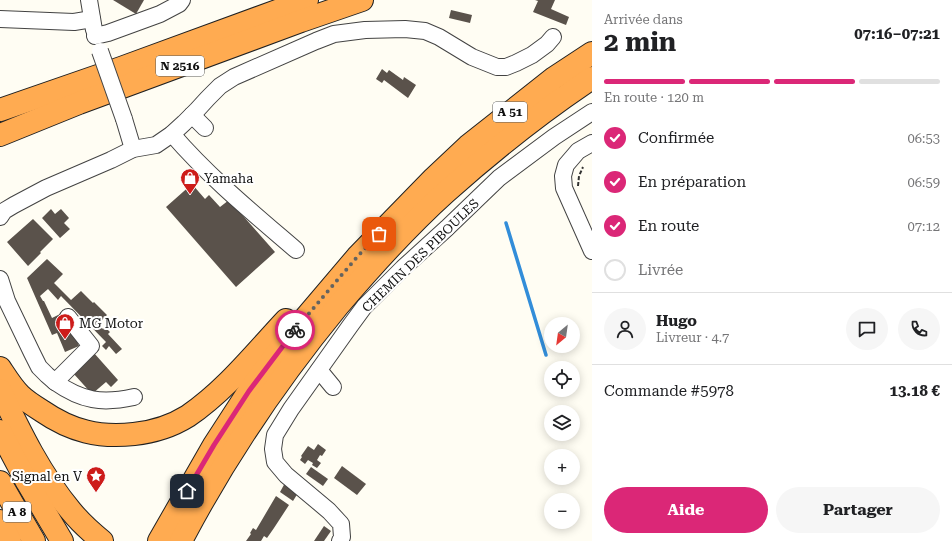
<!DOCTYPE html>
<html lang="fr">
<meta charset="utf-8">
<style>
:root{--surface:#fff;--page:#f6f6f6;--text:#202124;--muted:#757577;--line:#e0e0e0;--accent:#db2777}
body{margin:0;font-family:"Roboto Serif",serif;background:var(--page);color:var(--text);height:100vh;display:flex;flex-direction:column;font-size:15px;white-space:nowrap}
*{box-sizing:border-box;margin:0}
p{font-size:13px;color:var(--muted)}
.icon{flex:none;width:22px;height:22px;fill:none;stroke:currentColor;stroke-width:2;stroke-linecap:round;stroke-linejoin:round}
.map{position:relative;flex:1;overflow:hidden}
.sheet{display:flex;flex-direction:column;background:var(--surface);width:360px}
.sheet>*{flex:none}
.needle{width:26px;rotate:209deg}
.tools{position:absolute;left:544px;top:317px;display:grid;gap:8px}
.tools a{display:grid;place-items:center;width:36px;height:36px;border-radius:50%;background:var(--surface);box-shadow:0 2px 10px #0003;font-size:20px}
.pin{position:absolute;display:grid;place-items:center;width:34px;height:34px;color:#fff;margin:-17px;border-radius:8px;box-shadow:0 2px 6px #0006}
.courier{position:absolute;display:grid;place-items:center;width:40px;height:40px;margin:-20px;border:3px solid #db2777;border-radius:50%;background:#fff;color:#222;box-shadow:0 1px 5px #0007}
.head em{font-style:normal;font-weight:700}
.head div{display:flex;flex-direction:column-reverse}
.head{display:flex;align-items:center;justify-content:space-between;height:68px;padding:0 12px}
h1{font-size:26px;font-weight:700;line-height:30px}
.bar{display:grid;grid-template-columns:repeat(4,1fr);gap:6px 4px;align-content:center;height:48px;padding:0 12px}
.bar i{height:5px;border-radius:3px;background:var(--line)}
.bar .active{background:var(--accent)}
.bar p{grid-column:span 4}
.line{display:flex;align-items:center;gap:10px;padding:0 12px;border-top:1px solid var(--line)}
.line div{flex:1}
.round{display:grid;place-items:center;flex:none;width:42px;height:42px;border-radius:21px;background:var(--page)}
ol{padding:0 12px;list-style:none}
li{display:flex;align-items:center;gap:12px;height:44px}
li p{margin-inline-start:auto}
li .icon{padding:4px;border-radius:50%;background:var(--accent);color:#fff;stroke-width:4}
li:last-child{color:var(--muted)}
li i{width:22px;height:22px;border:2px solid var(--line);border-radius:50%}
.button{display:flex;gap:8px;margin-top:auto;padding:8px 12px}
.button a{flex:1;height:46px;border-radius:24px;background:var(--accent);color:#fff;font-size:16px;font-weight:700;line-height:46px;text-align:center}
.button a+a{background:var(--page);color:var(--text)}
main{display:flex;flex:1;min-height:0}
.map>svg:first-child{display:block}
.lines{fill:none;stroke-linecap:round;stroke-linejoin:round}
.stream{stroke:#328dd9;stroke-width:3.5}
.building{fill:#5a524b}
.minor-casing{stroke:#434343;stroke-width:18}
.highway-casing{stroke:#212121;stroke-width:24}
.path{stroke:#323232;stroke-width:2;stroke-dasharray:4 2;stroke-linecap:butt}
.minor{stroke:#fff;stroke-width:16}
.highway{stroke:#ffab51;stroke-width:22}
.minor-bridge-casing{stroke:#434343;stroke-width:18;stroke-linecap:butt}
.minor-bridge{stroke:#fff;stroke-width:16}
.done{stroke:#64635f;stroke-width:4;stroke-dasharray:0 7.2}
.route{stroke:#db2777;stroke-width:5}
.labels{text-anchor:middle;stroke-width:4;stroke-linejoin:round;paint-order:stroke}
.shield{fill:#fff;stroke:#585858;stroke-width:1}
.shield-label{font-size:12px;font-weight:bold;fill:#101010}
.poi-label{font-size:13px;fill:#101010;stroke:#fff;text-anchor:start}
.street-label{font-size:13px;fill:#101010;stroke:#fff}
</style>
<main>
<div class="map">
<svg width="592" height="541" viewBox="0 0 592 541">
<rect width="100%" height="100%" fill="#fffdf3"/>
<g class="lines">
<path class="stream" d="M 506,223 L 546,355"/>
</g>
<g class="building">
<path d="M 113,0 L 144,0 L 136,14 Z"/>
<path d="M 535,0 L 555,0 L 551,9 L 569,17 L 566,25 L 533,12 L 538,1 Z"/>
<path d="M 451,10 L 472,15 L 470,23 L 449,18 Z"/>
<path d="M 382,69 L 387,73 L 389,70 L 403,80 L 404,77 L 416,85 L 408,98 L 384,80 L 382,83 L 376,79 Z"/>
<path d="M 192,184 L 205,199 L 209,195 L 220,207 L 229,200 L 275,252 L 236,287 L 166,207 Z"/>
<path d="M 51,209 L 55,214 L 61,209 L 69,218 L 64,223 L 70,229 L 60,238 L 42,218 Z"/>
<path d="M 33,219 L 53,239 L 40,252 L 41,253 L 28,266 L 7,242 Z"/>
<path d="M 47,259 L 63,274 L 54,283 L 71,300 L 81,291 L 93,303 L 94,302 L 107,315 L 98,324 L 103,329 L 105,327 L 110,332 L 108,334 L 122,349 L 116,354 L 109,346 L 106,350 L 102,346 L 106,342 L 61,296 L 58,300 L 48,289 L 40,296 L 43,301 L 44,301 L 52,318 L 62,313 L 71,327 L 79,346 L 65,352 L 57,333 L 52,335 L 27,278 Z"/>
<path d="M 94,353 L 118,380 L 111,387 L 106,382 L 92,394 L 73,373 Z"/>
<path d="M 318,444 L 326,450 L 322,456 L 320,455 L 317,460 L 321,463 L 317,468 L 312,465 L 313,463 L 308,460 L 305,464 L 300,460 L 302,457 L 301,456 L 308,446 L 314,450 Z"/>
<path d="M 342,466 L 366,484 L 357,495 L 334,478 Z"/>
<path d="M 311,467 L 328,479 L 323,486 L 306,474 Z"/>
<path d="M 285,483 L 298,493 L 293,501 L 280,492 Z"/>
<path d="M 276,496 L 289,505 L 274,528 L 267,538 L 264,536 L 261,541 L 246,541 L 251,534 L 250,533 L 253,528 L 256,530 Z"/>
<path d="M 324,526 L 331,531 L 324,541 L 314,541 Z"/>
</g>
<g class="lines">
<g class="minor-casing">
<g id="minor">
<path d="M 89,0 L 94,30"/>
<path d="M 0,19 L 74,22 L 92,19"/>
<path d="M 95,36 L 108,33 L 160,14 L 179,4 L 182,0"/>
<path d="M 192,115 L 205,128"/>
<path d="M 124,119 L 133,149"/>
<path d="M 172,134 C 209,177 253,213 296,250"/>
<path d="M 592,143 L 578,151 L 566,165 L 563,176 L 564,188 L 592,251"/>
<path d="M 0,217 L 4,211 L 14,205 L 46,188 L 111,160 L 133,149 L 156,145 L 172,134 L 184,123 L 197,110 L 208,98 L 220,86 L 234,77 L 316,41 L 334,34 L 365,30 L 405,29 L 425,31 L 439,37 L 472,57 L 497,67 L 506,67 L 516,63 L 532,55 L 547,44 L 553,37"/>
<path d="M 0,279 L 7,301 L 32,353 L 39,367 L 47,375 L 55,382 L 91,346 L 68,317"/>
<path d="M 319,370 L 333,387"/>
<path d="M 55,382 C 82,401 102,404 134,397"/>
<path d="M 340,541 L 342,537 L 341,524 L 329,511 L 286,475 L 275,462 L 273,449 L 275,435 L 291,409 L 350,326 L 364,307 L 403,268 L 447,228 L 499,178 L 554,137 L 592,112"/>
</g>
</g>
<g class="highway-casing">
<g id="highway">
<path d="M 0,110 L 121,68 L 307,0"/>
<path d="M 0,135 L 79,103 L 301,21 L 362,0"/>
<path d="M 0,368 C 6,377 12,387 20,395 C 26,401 34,406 42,411 C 71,431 99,438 134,434 C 153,432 172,426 188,416 C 226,390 255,353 286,320"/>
<path d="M 0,390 C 20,432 41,475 71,511 C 80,522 91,532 102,541"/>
<path d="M 0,431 L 27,482 L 62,541"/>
<path d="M 0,482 L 34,541"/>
<path d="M 0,521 L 10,541"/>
<path d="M 159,541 L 214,445 L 249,391 L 289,337 L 357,257 L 434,178 L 468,146 L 554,78 L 592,53"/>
<path d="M 181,541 C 225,457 278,379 338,306 C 372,266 407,227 446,192 C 492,151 541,112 592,78"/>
</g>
</g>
<path class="path" d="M 578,186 L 579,176 L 583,167"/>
<use href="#minor" class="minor"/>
<use href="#highway" class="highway"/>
<g class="minor-bridge-casing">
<path id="minor-bridge" d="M 100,51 L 124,119"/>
</g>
<use href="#minor-bridge" class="minor-bridge"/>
</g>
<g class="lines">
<path class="done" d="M 295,330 L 357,257 L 379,234"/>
<path class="route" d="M 187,491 L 214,445 L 249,391 L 295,330"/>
</g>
<defs>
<g id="shop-pin" transform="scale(1)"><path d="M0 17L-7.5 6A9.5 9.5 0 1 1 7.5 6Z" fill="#cd1c1a" stroke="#fff"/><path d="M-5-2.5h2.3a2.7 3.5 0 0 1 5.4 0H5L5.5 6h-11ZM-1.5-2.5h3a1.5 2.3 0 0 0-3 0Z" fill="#fff"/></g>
<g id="sight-pin" transform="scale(1)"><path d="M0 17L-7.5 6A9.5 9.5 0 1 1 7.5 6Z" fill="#cd1c1a" stroke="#fff"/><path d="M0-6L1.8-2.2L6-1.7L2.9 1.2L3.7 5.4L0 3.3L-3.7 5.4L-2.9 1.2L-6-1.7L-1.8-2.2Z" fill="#fff"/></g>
</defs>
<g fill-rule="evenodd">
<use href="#shop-pin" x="190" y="178"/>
<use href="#shop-pin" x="65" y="323"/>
<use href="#sight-pin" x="96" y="476"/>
</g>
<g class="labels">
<g class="shield">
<rect x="156" y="56" width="48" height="20" rx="3"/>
<rect x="493" y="102" width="34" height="20" rx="3"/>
<rect x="3" y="502" width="28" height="20" rx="3"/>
</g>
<g class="shield-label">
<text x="180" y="70">N 2516</text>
<text x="510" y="116">A 51</text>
<text x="17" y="516">A 8</text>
</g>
<g class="poi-label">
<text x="204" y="183">Yamaha</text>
<text x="79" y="328">MG Motor</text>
<text x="82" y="481" text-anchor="end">Signal en V</text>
</g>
<g class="street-label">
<text transform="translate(420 255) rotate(-44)" y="5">CHEMIN DES PIBOULES</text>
</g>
</g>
</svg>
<div class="tools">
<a><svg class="needle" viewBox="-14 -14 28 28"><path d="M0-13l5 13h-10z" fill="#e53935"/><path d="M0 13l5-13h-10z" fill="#757577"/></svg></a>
<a><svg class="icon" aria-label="locate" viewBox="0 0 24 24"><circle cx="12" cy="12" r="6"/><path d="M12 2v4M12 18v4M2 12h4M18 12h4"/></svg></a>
<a><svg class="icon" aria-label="layers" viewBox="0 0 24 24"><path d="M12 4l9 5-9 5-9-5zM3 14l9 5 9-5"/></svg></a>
<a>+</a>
<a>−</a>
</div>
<div class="pin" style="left:379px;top:234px;background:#ea580c"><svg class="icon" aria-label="bag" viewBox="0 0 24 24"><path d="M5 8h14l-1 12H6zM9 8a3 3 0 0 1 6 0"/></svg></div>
<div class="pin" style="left:187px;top:491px;background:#1f2937"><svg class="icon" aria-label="home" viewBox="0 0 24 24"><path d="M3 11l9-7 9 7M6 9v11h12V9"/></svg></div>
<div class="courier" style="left:295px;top:330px"><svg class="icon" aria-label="bike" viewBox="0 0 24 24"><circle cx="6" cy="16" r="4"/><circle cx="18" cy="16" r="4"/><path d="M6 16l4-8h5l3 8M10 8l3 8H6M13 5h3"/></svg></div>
</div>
<section class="sheet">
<div class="head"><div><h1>2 min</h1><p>Arrivée dans</p></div><em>07:16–07:21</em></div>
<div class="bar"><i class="active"></i><i class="active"></i><i class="active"></i><i></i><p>En route · 120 m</p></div>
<ol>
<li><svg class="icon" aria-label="check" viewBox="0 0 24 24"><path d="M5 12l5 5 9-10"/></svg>Confirmée<p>06:53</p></li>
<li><svg class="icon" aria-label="check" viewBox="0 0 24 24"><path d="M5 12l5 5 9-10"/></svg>En préparation<p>06:59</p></li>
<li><svg class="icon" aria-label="check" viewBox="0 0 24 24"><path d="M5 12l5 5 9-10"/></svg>En route<p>07:12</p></li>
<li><i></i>Livrée</li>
</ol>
<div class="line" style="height:72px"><a class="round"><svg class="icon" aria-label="person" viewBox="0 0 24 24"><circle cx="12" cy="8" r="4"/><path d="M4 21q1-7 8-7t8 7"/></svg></a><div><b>Hugo</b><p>Livreur · 4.7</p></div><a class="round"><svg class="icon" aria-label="chat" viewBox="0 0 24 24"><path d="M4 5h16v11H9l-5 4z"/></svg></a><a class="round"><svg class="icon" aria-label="phone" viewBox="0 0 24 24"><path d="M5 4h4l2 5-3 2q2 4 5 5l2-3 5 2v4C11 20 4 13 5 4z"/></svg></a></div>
<div class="line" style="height:52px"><div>Commande #5978</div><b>13.18 €</b></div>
<div class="button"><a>Aide</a><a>Partager</a></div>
</section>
</main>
